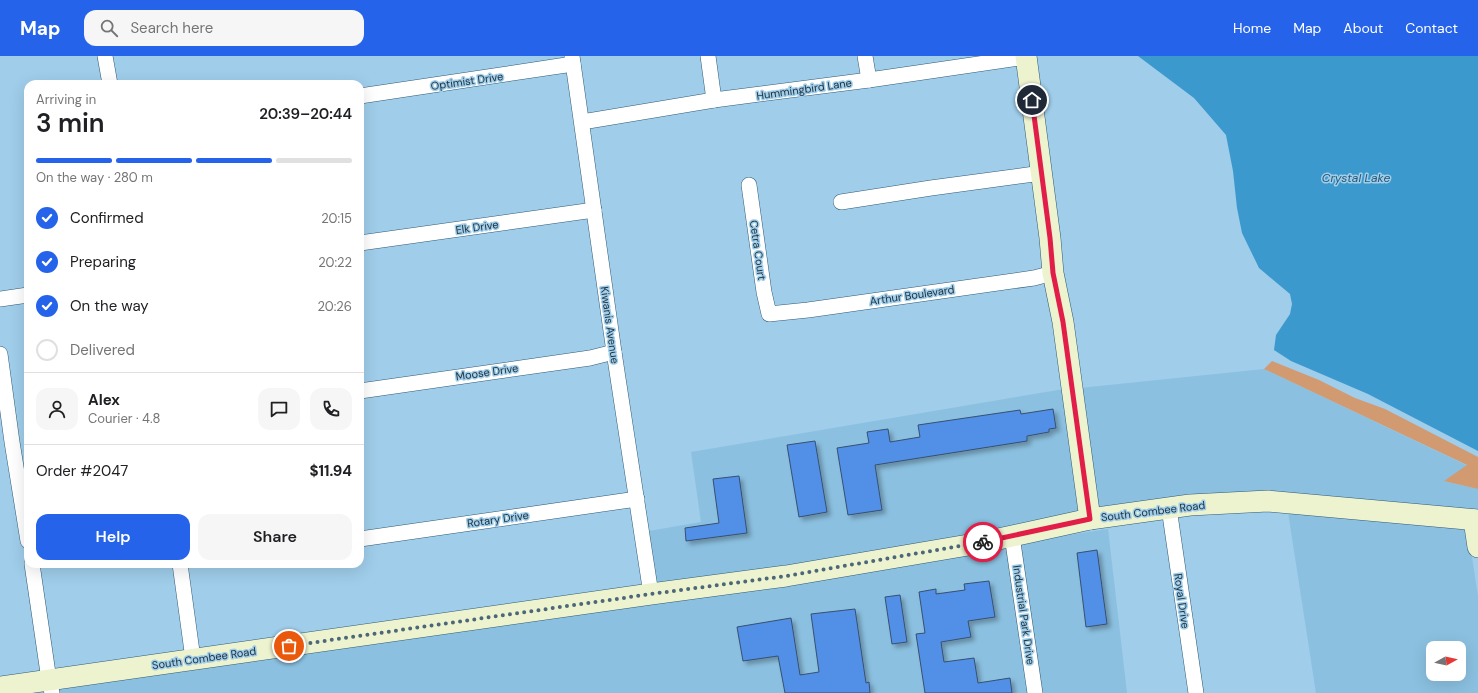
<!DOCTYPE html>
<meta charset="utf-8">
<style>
:root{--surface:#fff;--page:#f6f6f6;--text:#202124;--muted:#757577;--line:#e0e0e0;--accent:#2563eb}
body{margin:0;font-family:"DM Sans",sans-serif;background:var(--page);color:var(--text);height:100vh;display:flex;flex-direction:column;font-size:15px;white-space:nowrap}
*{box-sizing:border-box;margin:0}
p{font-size:13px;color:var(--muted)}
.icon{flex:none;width:22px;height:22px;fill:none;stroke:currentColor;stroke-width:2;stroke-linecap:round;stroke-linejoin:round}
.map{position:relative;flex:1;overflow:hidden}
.drawer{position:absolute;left:24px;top:24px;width:340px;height:488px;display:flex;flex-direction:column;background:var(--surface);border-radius:12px;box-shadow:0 4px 16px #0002}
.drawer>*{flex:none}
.needle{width:26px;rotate:82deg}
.buttons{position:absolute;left:1426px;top:585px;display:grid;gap:8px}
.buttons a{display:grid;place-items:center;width:40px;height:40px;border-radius:8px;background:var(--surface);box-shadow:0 4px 16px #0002;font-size:20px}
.pin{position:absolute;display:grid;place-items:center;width:34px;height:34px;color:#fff;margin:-17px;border:2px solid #fff;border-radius:50%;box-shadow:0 1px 4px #0007}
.courier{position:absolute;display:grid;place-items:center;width:40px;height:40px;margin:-20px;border:3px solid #e11d48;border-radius:50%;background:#fff;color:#222;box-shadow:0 1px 5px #0007}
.headline em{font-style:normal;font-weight:600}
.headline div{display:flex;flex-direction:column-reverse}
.headline{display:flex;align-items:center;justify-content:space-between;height:68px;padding:0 12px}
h1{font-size:26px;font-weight:600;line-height:30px}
.bar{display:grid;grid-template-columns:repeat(4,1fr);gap:6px 4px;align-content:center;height:48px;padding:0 12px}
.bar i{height:5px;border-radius:3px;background:var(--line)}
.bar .on{background:var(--accent)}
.bar p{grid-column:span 4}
.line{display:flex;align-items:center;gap:10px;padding:0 12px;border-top:1px solid var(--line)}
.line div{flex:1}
.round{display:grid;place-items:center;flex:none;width:42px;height:42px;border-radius:12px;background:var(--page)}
ol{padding:0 12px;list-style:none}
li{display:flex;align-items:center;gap:12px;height:44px}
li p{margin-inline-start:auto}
li .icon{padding:4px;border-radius:50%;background:var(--accent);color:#fff;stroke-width:4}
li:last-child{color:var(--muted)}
li i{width:22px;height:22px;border:2px solid var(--line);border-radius:50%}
.button{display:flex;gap:8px;margin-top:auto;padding:8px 12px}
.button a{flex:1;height:46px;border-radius:12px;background:var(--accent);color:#fff;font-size:16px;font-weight:600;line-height:46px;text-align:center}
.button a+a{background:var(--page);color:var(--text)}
header{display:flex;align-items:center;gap:24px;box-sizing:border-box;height:56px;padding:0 20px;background:var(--accent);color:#fff}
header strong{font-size:19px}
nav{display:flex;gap:22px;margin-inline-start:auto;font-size:14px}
.search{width:280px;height:36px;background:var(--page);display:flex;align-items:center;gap:10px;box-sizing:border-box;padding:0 14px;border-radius:12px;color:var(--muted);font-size:15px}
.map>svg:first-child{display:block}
.built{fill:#8bc0e0;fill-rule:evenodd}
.green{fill:#d29a71}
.water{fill:#3c99cd}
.building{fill:#5190e6;stroke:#374f71;filter:url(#shadow)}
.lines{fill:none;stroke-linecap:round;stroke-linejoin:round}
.street-casing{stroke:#305b75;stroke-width:16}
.secondary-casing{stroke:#305b75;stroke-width:22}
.street{stroke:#fff;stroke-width:15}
.secondary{stroke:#edf2cf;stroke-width:21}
.done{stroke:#4b6779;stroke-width:4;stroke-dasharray:0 7.2}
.route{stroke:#e11d48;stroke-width:5}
.labels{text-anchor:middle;stroke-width:3;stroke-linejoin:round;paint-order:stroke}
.street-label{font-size:11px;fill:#1e303c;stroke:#9fcdea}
.water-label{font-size:12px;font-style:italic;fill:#285874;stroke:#9fcdea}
</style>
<header>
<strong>Map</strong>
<div class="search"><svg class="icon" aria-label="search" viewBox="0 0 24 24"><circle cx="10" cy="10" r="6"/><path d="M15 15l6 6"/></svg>Search here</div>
<nav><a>Home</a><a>Map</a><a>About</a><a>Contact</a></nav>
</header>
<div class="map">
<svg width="1478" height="637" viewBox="0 0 1478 637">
<defs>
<filter id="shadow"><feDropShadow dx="3.5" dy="3.5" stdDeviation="2" flood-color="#0004"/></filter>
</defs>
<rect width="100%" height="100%" fill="#9fcdea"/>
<g class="built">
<path d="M 1264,313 L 1468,410 L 1444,425 L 1478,433 L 1478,456 L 1315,442 L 1096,456 L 1080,332 Z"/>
<path d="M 1064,333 L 1082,459 L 979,480 L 657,531 L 649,475 L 701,466 L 691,396 Z"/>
<path d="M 1288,456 L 1467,469 L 1478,540 L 1478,637 L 1316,637 ZM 1433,592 L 1459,592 L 1459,618 L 1433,618 Z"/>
<path d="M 1108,473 L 1127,637 L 36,637 Z"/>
</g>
<path class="green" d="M 1272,305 L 1319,324 L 1355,342 L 1385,353 L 1478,401 L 1478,433 L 1444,425 L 1467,409 L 1264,313 Z"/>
<path class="water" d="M 1138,0 L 1478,0 L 1478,395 L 1368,338 L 1291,305 L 1274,294 L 1276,279 L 1290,258 L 1292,248 L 1290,238 L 1259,212 L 1242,177 L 1237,152 L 1233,115 L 1226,79 L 1194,42 Z"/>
<g class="building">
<path d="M 1053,353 L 1056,372 L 1049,373 L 1049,376 L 1027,380 L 1027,385 L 875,409 L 882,454 L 848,459 L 837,392 L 869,387 L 867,376 L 888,373 L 890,386 L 920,381 L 918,369 L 1020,354 L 1021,358 Z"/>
<path d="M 815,385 L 827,456 L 799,461 L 787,389 Z"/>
<path d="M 739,420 L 747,477 L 686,485 L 685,472 L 719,467 L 713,423 Z"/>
<path d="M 1097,494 L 1107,568 L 1086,571 L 1077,497 Z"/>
<path d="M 989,525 L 995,561 L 968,565 L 971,581 L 941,586 L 944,606 L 974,602 L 978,627 L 1010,622 L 1012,637 L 925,637 L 916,578 L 925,577 L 919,536 L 936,533 L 936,538 L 965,534 L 964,528 Z"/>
<path d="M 900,539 L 907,586 L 892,588 L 885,541 Z"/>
<path d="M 855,553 L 866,627 L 869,626 L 870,637 L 785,637 L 778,600 L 743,605 L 737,571 L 791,562 L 800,619 L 819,616 L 811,558 Z"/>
</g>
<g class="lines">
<g class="street-casing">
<g id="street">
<path d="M 105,0 L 110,28"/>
<path d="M 572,0 L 614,296 L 651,538"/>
<path d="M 708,0 L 714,44"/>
<path d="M 865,0 L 869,24"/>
<path d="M 360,40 L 573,8"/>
<path d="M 582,66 L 714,44 L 869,24 L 1026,1"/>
<path d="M 749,129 L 764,236 L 769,258 L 808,254 L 1034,222 L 1053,217"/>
<path d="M 841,146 L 931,132 L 1042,117"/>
<path d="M 360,187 L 594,154"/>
<path d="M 0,243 L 28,239"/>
<path d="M 0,298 L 12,386 L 28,485"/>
<path d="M 360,335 L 590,302 L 614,296"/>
<path d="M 1169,452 L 1196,637"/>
<path d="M 1012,480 L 1035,637"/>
<path d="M 360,483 L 637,443"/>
<path d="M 32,508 L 49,624 L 52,637"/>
<path d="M 180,508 L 193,603"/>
</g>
</g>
<g class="secondary-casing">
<g id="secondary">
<path d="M 1026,0 L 1050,182 L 1053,217 L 1063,266 L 1090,463"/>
<path d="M 1474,464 L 1478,491"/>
<path d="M 0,631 L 651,538 L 786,520 L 980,487 L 1090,463 L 1190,449 L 1268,445 L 1478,464"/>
</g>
</g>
<use href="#street" class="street"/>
<use href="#secondary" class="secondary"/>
</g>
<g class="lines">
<path class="done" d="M 289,590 L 651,538 L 786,520 L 983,486"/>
<path class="route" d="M 983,486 L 1090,463 L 1063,266 L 1053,217 L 1050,182 L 1032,44"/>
</g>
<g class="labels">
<g class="street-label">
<text transform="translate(467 25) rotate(-8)" y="4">Optimist Drive</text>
<text transform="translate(804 33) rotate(-8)" y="4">Hummingbird Lane</text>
<text transform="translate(477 171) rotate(-8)" y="4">Elk Drive</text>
<text transform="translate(758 194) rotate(82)" y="4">Cetra Court</text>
<text transform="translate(912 239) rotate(-8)" y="4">Arthur Boulevard</text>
<text transform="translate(610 269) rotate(82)" y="4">Kiwanis Avenue</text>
<text transform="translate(487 316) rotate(-8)" y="4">Moose Drive</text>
<text transform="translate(1153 455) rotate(-7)" y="4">South Combee Road</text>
<text transform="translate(498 463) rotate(-8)" y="4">Rotary Drive</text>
<text transform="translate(1182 545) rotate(82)" y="4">Royal Drive</text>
<text transform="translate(1024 559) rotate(82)" y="4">Industrial Park Drive</text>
<text transform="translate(204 602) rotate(-8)" y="4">South Combee Road</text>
</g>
<g class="water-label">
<text x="1356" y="126">Crystal Lake</text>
</g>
</g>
</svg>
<div class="buttons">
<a><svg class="needle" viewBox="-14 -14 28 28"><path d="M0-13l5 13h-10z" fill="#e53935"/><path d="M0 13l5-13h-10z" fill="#757577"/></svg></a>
</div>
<div class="pin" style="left:289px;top:590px;background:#ea580c"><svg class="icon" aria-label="bag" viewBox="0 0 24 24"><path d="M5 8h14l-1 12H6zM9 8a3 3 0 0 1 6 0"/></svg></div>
<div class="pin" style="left:1032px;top:44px;background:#1f2937"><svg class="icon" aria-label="home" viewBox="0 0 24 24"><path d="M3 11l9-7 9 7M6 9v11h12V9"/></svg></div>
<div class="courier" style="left:983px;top:486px"><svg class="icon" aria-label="bike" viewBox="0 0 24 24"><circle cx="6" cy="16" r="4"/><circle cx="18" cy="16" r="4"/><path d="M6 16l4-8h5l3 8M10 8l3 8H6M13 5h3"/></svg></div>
<section class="drawer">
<div class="headline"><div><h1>3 min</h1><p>Arriving in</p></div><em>20:39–20:44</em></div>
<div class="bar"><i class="on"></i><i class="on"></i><i class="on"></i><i></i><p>On the way · 280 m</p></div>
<ol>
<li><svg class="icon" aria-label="check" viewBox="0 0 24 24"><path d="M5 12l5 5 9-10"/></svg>Confirmed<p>20:15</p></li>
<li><svg class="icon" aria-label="check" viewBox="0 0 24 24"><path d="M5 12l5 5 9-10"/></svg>Preparing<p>20:22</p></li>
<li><svg class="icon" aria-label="check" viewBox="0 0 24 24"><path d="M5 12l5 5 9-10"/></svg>On the way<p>20:26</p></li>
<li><i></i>Delivered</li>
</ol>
<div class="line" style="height:72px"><a class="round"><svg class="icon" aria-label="person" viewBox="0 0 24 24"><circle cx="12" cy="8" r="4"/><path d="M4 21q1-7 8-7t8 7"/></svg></a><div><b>Alex</b><p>Courier · 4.8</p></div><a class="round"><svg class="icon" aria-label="chat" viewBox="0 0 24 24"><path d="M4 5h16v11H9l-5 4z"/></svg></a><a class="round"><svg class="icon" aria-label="phone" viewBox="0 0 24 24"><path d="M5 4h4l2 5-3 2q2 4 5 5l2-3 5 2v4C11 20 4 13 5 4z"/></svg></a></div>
<div class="line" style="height:52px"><div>Order #2047</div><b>$11.94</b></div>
<div class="button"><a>Help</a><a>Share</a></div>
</section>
</div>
